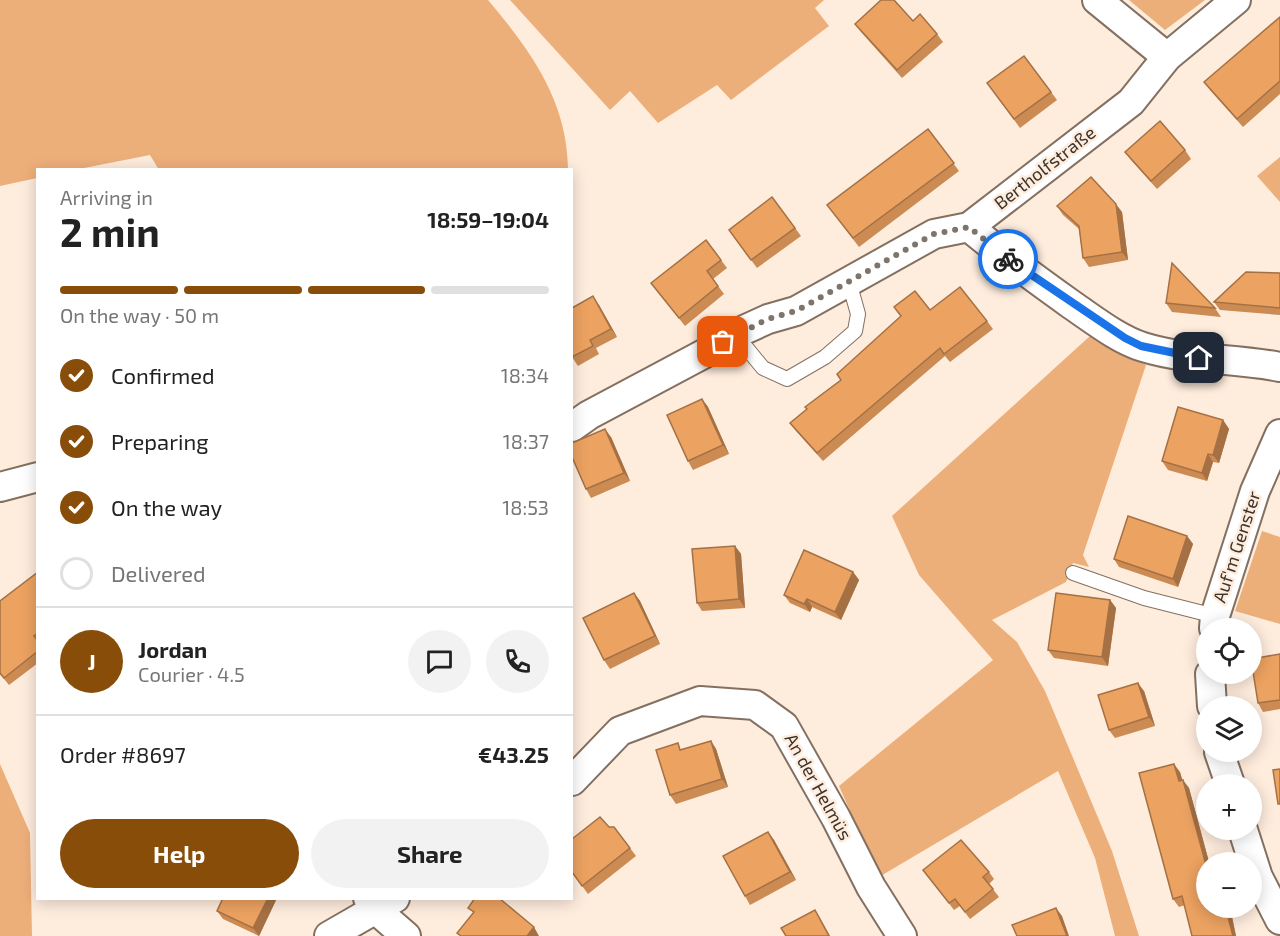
<!DOCTYPE html>
<meta charset="utf-8">
<style>
:root{--surface:#fff;--page:#f2f2f2;--text:#222;--muted:#767676;--line:#e0e0e0;--accent:#884d08}
body{margin:0;font-family:"Exo 2",sans-serif;background:var(--page);color:var(--text);height:100vh;display:flex;flex-direction:column;font-size:22px;white-space:nowrap}
*{box-sizing:border-box;margin:0}
p{font-size:20px;color:var(--muted)}
.icon{flex:none;width:33px;height:33px;fill:none;stroke:currentColor;stroke-width:2;stroke-linecap:round;stroke-linejoin:round}
.map{position:relative;flex:1;overflow:hidden}
.panel{position:absolute;left:36px;top:168px;width:537px;height:732px;display:flex;flex-direction:column;background:var(--surface);border-radius:0px;box-shadow:0 3px 15px #0003}
.panel>*{flex:none}
.buttons{position:absolute;left:1196px;top:618px;display:grid;gap:12px}
.buttons a{display:grid;place-items:center;width:66px;height:66px;border-radius:50%;background:var(--surface);box-shadow:0 3px 15px #0003;font-size:30px}
.pin{position:absolute;display:grid;place-items:center;width:51px;height:51px;color:#fff;margin:-26px;border-radius:12px;box-shadow:0 3px 9px #0006}
.courier{position:absolute;display:grid;place-items:center;width:60px;height:60px;margin:-30px;border:4px solid #1a73e8;border-radius:50%;background:#fff;color:#222;box-shadow:0 2px 8px #0007}
.headline em{font-style:normal;font-weight:700}
.headline div{display:flex;flex-direction:column-reverse}
.headline{display:flex;align-items:center;justify-content:space-between;height:102px;padding:0 24px}
h1{font-size:39px;font-weight:700;line-height:45px}
.bar{display:grid;grid-template-columns:repeat(4,1fr);gap:9px 6px;align-content:center;height:72px;padding:0 24px}
.bar i{height:8px;border-radius:4px;background:var(--line)}
.bar .on{background:var(--accent)}
.bar p{grid-column:span 4}
.line{display:flex;align-items:center;gap:15px;padding:0 24px;border-top:2px solid var(--line)}
.line div{flex:1}
.round{display:grid;place-items:center;flex:none;width:63px;height:63px;border-radius:32px;background:var(--page)}
ol{padding:0 24px;list-style:none}
li{display:flex;align-items:center;gap:18px;height:66px}
li p{margin-inline-start:auto}
li .icon{padding:6px;border-radius:50%;background:var(--accent);color:#fff;stroke-width:4}
li:last-child{color:var(--muted)}
li i{width:33px;height:33px;border:3px solid var(--line);border-radius:50%}
.button{display:flex;gap:12px;margin-top:auto;padding:12px 24px}
.button a{flex:1;height:69px;border-radius:36px;background:var(--accent);color:#fff;font-size:24px;font-weight:700;line-height:69px;text-align:center}
.button a+a{background:var(--page);color:var(--text)}
.map>svg:first-child{display:block}
.green{fill:#edaf7a}
.lines{fill:none;stroke-linecap:round;stroke-linejoin:round}
.service-casing{stroke:#847060;stroke-width:16}
.minor-casing{stroke:#847060;stroke-width:32}
.service{stroke:#fff;stroke-width:14}
.minor{stroke:#fff;stroke-width:28}
.wall{fill:#cb8b53}
.shaded-wall{fill:#a57144}
.building{fill:#eca261;stroke:#a57144;stroke-width:1.5}
.done{stroke:#7f746a;stroke-width:6;stroke-dasharray:0 10.8}
.route{stroke:#1a73e8;stroke-width:8}
.labels{text-anchor:middle;stroke-width:5;stroke-linejoin:round;paint-order:stroke}
.street-label{font-size:18px;fill:#3b332c;stroke:#feecdd}
</style>
<div class="map">
<svg width="1280" height="936" viewBox="0 0 1280 936">
<rect width="100%" height="100%" fill="#feecdd"/>
<g class="green">
<path d="M 0,0 L 488,0 C 530,50 567,100 568,168 L 159,170 L 150,155 L 79,169 L 38,170 L 37,178 L 0,186 Z"/>
<path d="M 510,0 L 824,0 L 815,8 L 829,26 L 731,100 L 717,85 L 658,123 L 630,91 L 610,110 Z"/>
<path d="M 1129,0 L 1205,0 L 1165,30 Z"/>
<path d="M 1280,157 L 1280,202 L 1257,176 Z"/>
<path d="M 1090,336 L 1146,365 L 1083,555 L 1089,567 L 1073,563 L 1066,582 L 992,620 L 1017,642 L 1045,691 L 1112,851 L 1139,936 L 1115,936 L 1095,858 L 1058,771 L 879,877 L 839,786 L 993,660 L 919,575 L 892,516 Z"/>
<path d="M 1262,531 L 1280,537 L 1280,624 L 1235,611 Z"/>
<path d="M 0,764 L 30,833 L 32,936 L 0,936 Z"/>
</g>
<g class="lines">
<g class="service-casing">
<g id="service">
<path d="M 735,334 L 763,368 L 787,379 L 825,357 L 855,331 L 858,314 L 849,282"/>
<path d="M 1073,573 L 1144,598 L 1215,616"/>
</g>
</g>
<g class="minor-casing">
<g id="minor">
<path d="M 1097,0 L 1167,57"/>
<path d="M 969,227 C 1002,255 1037,280 1072,305 C 1094,320 1118,339 1143,347 C 1188,361 1235,358 1280,367"/>
<path d="M 572,427 L 589,415 L 711,350 L 735,334 L 768,319 L 796,311 L 934,234 L 969,227 L 1131,102 L 1167,57 L 1236,0"/>
<path d="M 0,487 L 38,477"/>
<path d="M 1214,628 L 1215,616 L 1255,491 L 1280,434"/>
<path d="M 1210,674 L 1212,706"/>
<path d="M 1219,752 L 1230,784"/>
<path d="M 572,781 L 620,731 L 700,701 L 755,705 L 784,726 L 836,818 L 871,887 L 902,936"/>
<path d="M 1243,830 L 1258,877 L 1280,920"/>
<path d="M 368,898 L 375,909 L 406,936"/>
<path d="M 329,936 L 395,898"/>
</g>
</g>
<use href="#service" class="service"/>
<use href="#minor" class="minor"/>
</g>
<g class="wall">
<path d="M 1280,17 L 1280,94 L 1243,127 L 1210,90 L 1204,82 Z"/>
<path d="M 913,21 L 937,34 L 943,42 L 902,78 L 861,32 L 855,24 Z"/>
<path d="M 1024,56 L 1057,100 L 1020,128 L 987,83 Z"/>
<path d="M 928,129 L 959,171 L 859,247 L 833,213 Z"/>
<path d="M 1185,150 L 1191,159 L 1157,189 L 1131,160 L 1125,152 Z"/>
<path d="M 772,197 L 801,236 L 757,268 L 729,230 Z"/>
<path d="M 1057,206 L 1122,212 L 1128,260 L 1089,267 L 1083,258 L 1079,229 L 1063,215 Z"/>
<path d="M 721,260 L 727,268 L 713,279 L 724,294 L 685,326 L 651,283 Z"/>
<path d="M 1280,273 L 1280,315 L 1220,310 L 1214,302 Z"/>
<path d="M 1166,303 L 1215,308 L 1221,317 L 1172,312 Z"/>
<path d="M 599,305 L 617,337 L 596,348 L 599,354 L 578,366 L 572,357 Z"/>
<path d="M 930,310 L 987,321 L 993,329 L 950,362 L 945,356 L 823,461 L 796,431 L 790,423 L 841,380 Z"/>
<path d="M 702,399 L 708,407 L 729,454 L 693,470 L 688,461 Z"/>
<path d="M 1223,420 L 1229,429 L 1219,463 L 1213,462 L 1207,481 L 1168,470 L 1162,461 Z"/>
<path d="M 611,437 L 630,481 L 591,498 L 586,489 Z"/>
<path d="M 1187,536 L 1193,544 L 1178,587 L 1119,567 L 1114,559 Z"/>
<path d="M 735,546 L 741,554 L 745,608 L 702,611 L 697,603 Z"/>
<path d="M 38,572 L 38,663 L 9,685 L 0,674 L 0,601 Z"/>
<path d="M 853,572 L 859,580 L 841,620 L 812,607 L 810,612 L 790,603 L 784,595 Z"/>
<path d="M 634,593 L 640,601 L 660,644 L 610,669 L 604,660 Z"/>
<path d="M 1110,600 L 1116,608 L 1108,666 L 1054,658 L 1048,650 Z"/>
<path d="M 1280,654 L 1280,709 L 1263,712 L 1258,703 Z"/>
<path d="M 1144,691 L 1155,726 L 1115,738 L 1109,730 Z"/>
<path d="M 711,741 L 716,749 L 728,787 L 676,804 L 670,795 L 682,750 Z"/>
<path d="M 1180,772 L 1182,780 L 1189,788 L 1222,910 L 1226,909 L 1232,917 L 1236,936 L 1192,936 L 1185,905 L 1179,907 L 1173,899 Z"/>
<path d="M 609,827 L 614,827 L 636,856 L 588,894 L 572,872 Z"/>
<path d="M 768,832 L 774,840 L 796,880 L 750,905 L 745,896 Z"/>
<path d="M 989,872 L 994,879 L 989,884 L 999,897 L 970,919 L 960,906 L 954,910 L 929,877 Z"/>
<path d="M 277,898 L 259,936 L 223,919 L 217,911 Z"/>
</g>
<g class="shaded-wall">
<path d="M 1116,204 L 1122,212 L 1128,260 L 1122,252 Z"/>
<path d="M 593,296 L 599,305 L 617,337 L 611,329 Z"/>
<path d="M 702,399 L 708,407 L 729,454 L 723,445 Z"/>
<path d="M 1223,420 L 1229,429 L 1219,463 L 1213,455 Z"/>
<path d="M 605,429 L 611,437 L 630,481 L 624,473 Z"/>
<path d="M 1208,454 L 1213,462 L 1207,481 L 1202,473 Z"/>
<path d="M 1187,536 L 1193,544 L 1178,587 L 1173,579 Z"/>
<path d="M 735,546 L 741,554 L 745,608 L 739,599 Z"/>
<path d="M 853,572 L 859,580 L 841,620 L 835,612 Z"/>
<path d="M 634,593 L 640,601 L 660,644 L 655,636 Z"/>
<path d="M 807,599 L 812,607 L 810,612 L 804,604 Z"/>
<path d="M 1110,600 L 1116,608 L 1108,666 L 1102,657 Z"/>
<path d="M 1138,683 L 1144,691 L 1155,726 L 1149,717 Z"/>
<path d="M 711,741 L 716,749 L 728,787 L 722,779 Z"/>
<path d="M 1174,764 L 1180,772 L 1185,789 L 1179,781 Z"/>
<path d="M 1183,780 L 1189,788 L 1209,862 L 1206,862 L 1206,865 Z"/>
<path d="M 768,832 L 774,840 L 796,880 L 790,872 Z"/>
<path d="M 268,898 L 277,898 L 259,936 L 253,928 Z"/>
<path d="M 1056,908 L 1062,916 L 1069,936 L 1067,936 Z"/>
<path d="M 1226,909 L 1232,917 L 1236,936 L 1233,936 Z"/>
<path d="M 815,910 L 820,918 L 830,936 L 829,936 Z"/>
<path d="M 534,927 L 539,936 L 527,936 Z"/>
</g>
<g class="building">
<path d="M 881,0 L 894,0 L 913,21 L 920,14 L 937,34 L 897,70 L 855,24 Z"/>
<path d="M 1280,17 L 1280,81 L 1237,119 L 1204,82 Z"/>
<path d="M 1024,56 L 1051,92 L 1014,119 L 987,83 Z"/>
<path d="M 1160,121 L 1185,150 L 1151,181 L 1125,152 Z"/>
<path d="M 928,129 L 954,163 L 853,238 L 827,205 Z"/>
<path d="M 1091,177 L 1116,204 L 1122,252 L 1083,258 L 1079,226 L 1057,206 Z"/>
<path d="M 772,197 L 795,228 L 751,260 L 729,230 Z"/>
<path d="M 706,240 L 721,260 L 707,271 L 718,286 L 679,318 L 651,283 Z"/>
<path d="M 1172,263 L 1215,308 L 1166,303 Z"/>
<path d="M 1246,272 L 1280,273 L 1280,308 L 1214,302 Z"/>
<path d="M 960,287 L 987,321 L 944,354 L 940,348 L 817,453 L 790,423 L 807,409 L 805,407 L 841,380 L 837,374 L 901,316 L 894,307 L 915,291 L 930,310 Z"/>
<path d="M 593,296 L 611,329 L 590,340 L 593,346 L 572,357 L 572,308 Z"/>
<path d="M 702,399 L 723,445 L 688,461 L 667,415 Z"/>
<path d="M 1178,407 L 1223,420 L 1213,455 L 1208,454 L 1202,473 L 1162,461 Z"/>
<path d="M 605,429 L 624,473 L 586,489 L 572,457 L 572,443 Z"/>
<path d="M 1128,516 L 1187,536 L 1173,579 L 1114,559 Z"/>
<path d="M 735,546 L 739,599 L 697,603 L 692,549 Z"/>
<path d="M 804,550 L 853,572 L 835,612 L 807,599 L 804,604 L 784,595 Z"/>
<path d="M 38,572 L 38,633 L 34,636 L 38,641 L 38,651 L 4,678 L 0,673 L 0,601 Z"/>
<path d="M 634,593 L 655,636 L 604,660 L 583,618 Z"/>
<path d="M 1056,593 L 1110,600 L 1102,657 L 1048,650 Z"/>
<path d="M 1280,654 L 1280,700 L 1258,703 L 1251,659 Z"/>
<path d="M 1138,683 L 1149,717 L 1109,730 L 1098,695 Z"/>
<path d="M 711,741 L 722,779 L 670,795 L 656,750 L 678,743 L 680,750 Z"/>
<path d="M 1174,764 L 1179,781 L 1183,780 L 1206,865 L 1206,908 L 1217,908 L 1218,911 L 1226,909 L 1233,936 L 1192,936 L 1182,896 L 1173,899 L 1139,773 Z"/>
<path d="M 1280,769 L 1280,804 L 1278,804 L 1273,770 Z"/>
<path d="M 600,817 L 609,827 L 614,827 L 630,848 L 582,886 L 572,872 L 572,839 Z"/>
<path d="M 768,832 L 790,872 L 745,896 L 723,856 Z"/>
<path d="M 961,840 L 989,872 L 983,877 L 993,889 L 965,912 L 955,899 L 949,903 L 923,870 Z"/>
<path d="M 223,898 L 268,898 L 253,928 L 217,911 Z"/>
<path d="M 475,898 L 499,898 L 534,927 L 527,936 L 461,936 L 457,933 L 474,912 L 468,908 Z"/>
<path d="M 1056,908 L 1067,936 L 1017,936 L 1012,925 Z"/>
<path d="M 815,910 L 829,936 L 786,936 L 781,928 Z"/>
</g>
<g class="lines">
<path class="done" d="M 723,342 L 768,319 L 796,311 L 934,234 L 969,227 L 1008,259"/>
<path class="route" d="M 1008,259 L 1125,338 L 1141,346 L 1199,358"/>
</g>
<g class="labels">
<g class="street-label">
<text transform="translate(1045 168) rotate(-38)" y="6">Bertholfstraße</text>
<text transform="translate(1237 547) rotate(-72)" y="6">Auf'm Genster</text>
<text transform="translate(818 787) rotate(61)" y="6">An der Helmüs</text>
</g>
</g>
</svg>
<div class="buttons">
<a><svg class="icon" aria-label="locate" viewBox="0 0 24 24"><circle cx="12" cy="12" r="6"/><path d="M12 2v4M12 18v4M2 12h4M18 12h4"/></svg></a>
<a><svg class="icon" aria-label="layers" viewBox="0 0 24 24"><path d="M12 4l9 5-9 5-9-5zM3 14l9 5 9-5"/></svg></a>
<a>+</a>
<a>−</a>
</div>
<div class="pin" style="left:723px;top:342px;background:#ea580c"><svg class="icon" aria-label="bag" viewBox="0 0 24 24"><path d="M5 8h14l-1 12H6zM9 8a3 3 0 0 1 6 0"/></svg></div>
<div class="pin" style="left:1199px;top:358px;background:#1f2937"><svg class="icon" aria-label="home" viewBox="0 0 24 24"><path d="M3 11l9-7 9 7M6 9v11h12V9"/></svg></div>
<div class="courier" style="left:1008px;top:259px"><svg class="icon" aria-label="bike" viewBox="0 0 24 24"><circle cx="6" cy="16" r="4"/><circle cx="18" cy="16" r="4"/><path d="M6 16l4-8h5l3 8M10 8l3 8H6M13 5h3"/></svg></div>
<section class="panel">
<div class="headline"><div><h1>2 min</h1><p>Arriving in</p></div><em>18:59–19:04</em></div>
<div class="bar"><i class="on"></i><i class="on"></i><i class="on"></i><i></i><p>On the way · 50 m</p></div>
<ol>
<li><svg class="icon" aria-label="check" viewBox="0 0 24 24"><path d="M5 12l5 5 9-10"/></svg>Confirmed<p>18:34</p></li>
<li><svg class="icon" aria-label="check" viewBox="0 0 24 24"><path d="M5 12l5 5 9-10"/></svg>Preparing<p>18:37</p></li>
<li><svg class="icon" aria-label="check" viewBox="0 0 24 24"><path d="M5 12l5 5 9-10"/></svg>On the way<p>18:53</p></li>
<li><i></i>Delivered</li>
</ol>
<div class="line" style="height:108px"><b class="round" style="background:var(--accent);color:#fff">J</b><div><b>Jordan</b><p>Courier · 4.5</p></div><a class="round"><svg class="icon" aria-label="chat" viewBox="0 0 24 24"><path d="M4 5h16v11H9l-5 4z"/></svg></a><a class="round"><svg class="icon" aria-label="phone" viewBox="0 0 24 24"><path d="M5 4h4l2 5-3 2q2 4 5 5l2-3 5 2v4C11 20 4 13 5 4z"/></svg></a></div>
<div class="line" style="height:78px"><div>Order #8697</div><b>€43.25</b></div>
<div class="button"><a>Help</a><a>Share</a></div>
</section>
</div>
